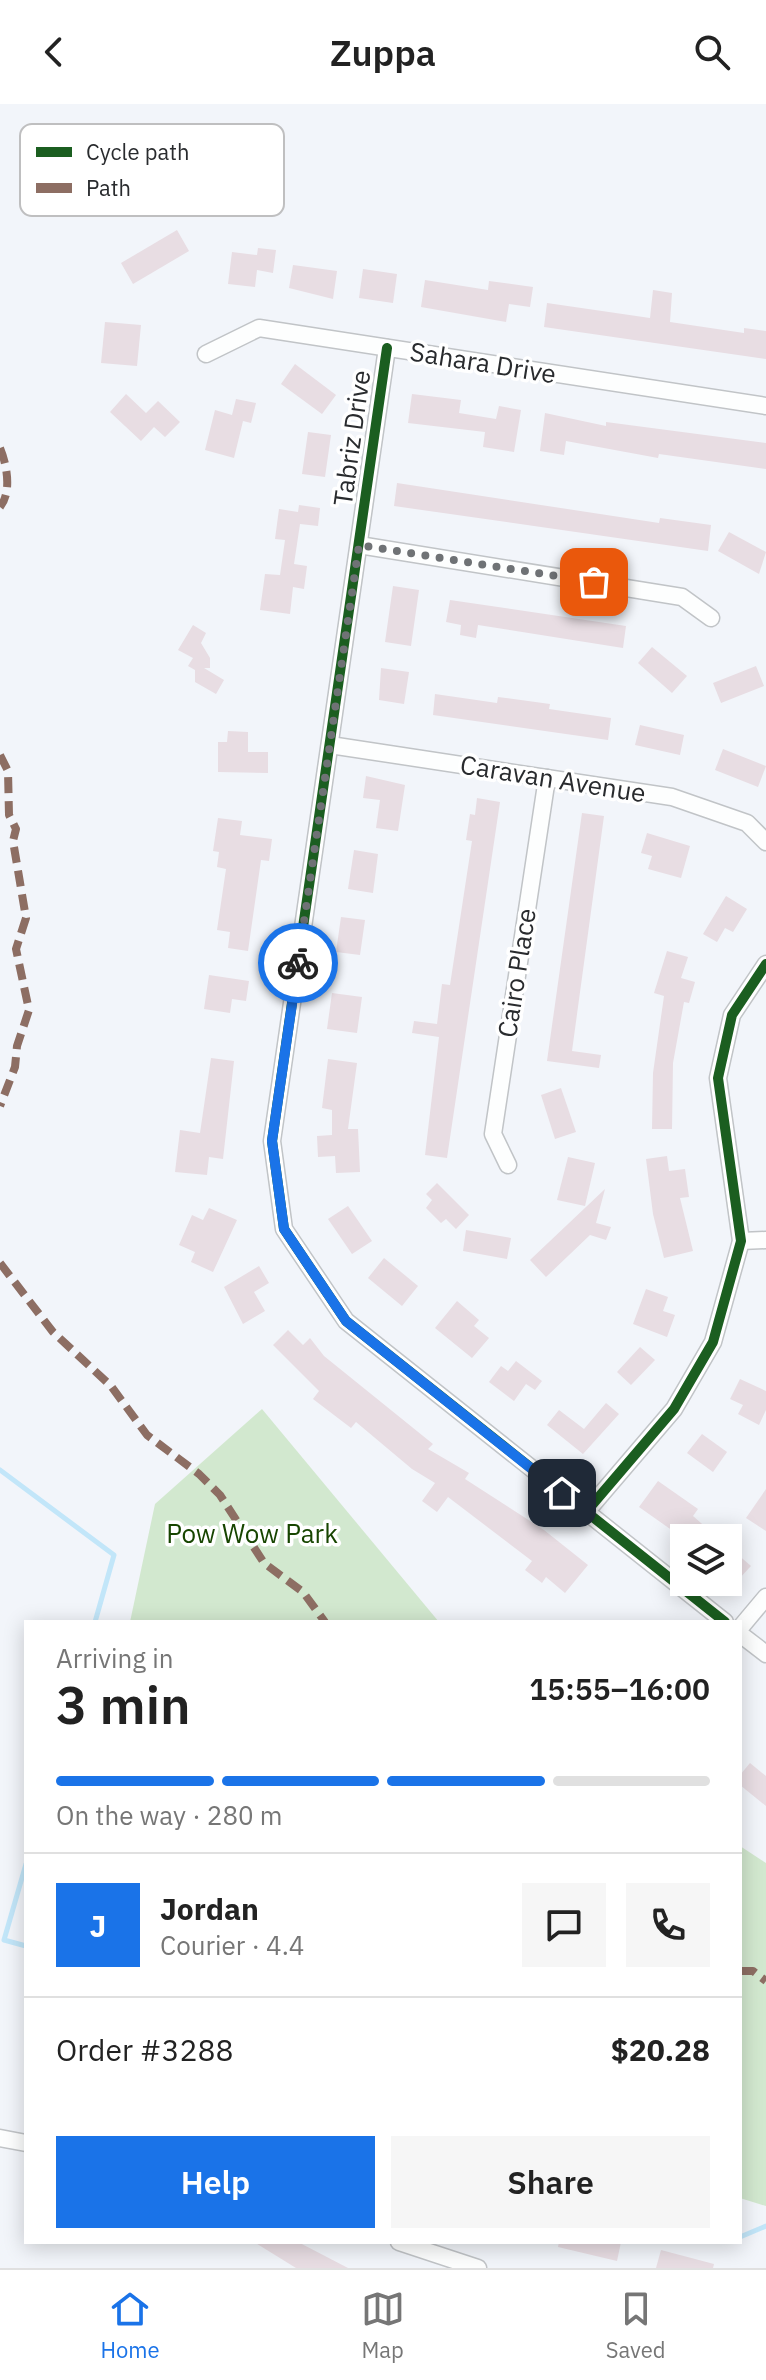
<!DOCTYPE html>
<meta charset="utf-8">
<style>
:root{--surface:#fff;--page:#f6f6f6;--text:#222;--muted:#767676;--line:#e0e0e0;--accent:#1a73e8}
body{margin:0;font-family:"IBM Plex Sans",sans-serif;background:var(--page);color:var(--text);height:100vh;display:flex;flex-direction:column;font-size:30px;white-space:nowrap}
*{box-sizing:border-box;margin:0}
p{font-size:26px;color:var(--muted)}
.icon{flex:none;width:44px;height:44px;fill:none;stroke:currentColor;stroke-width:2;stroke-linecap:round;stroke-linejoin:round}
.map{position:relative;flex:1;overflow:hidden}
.details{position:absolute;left:24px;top:1516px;width:718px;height:624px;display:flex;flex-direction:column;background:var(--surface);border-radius:0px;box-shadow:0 4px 20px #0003}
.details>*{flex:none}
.fabs{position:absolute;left:670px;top:1420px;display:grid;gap:16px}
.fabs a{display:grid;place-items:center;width:72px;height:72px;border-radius:0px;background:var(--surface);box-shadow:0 4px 20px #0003;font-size:40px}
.pin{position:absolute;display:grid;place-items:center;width:68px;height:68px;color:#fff;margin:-34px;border-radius:16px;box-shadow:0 4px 12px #0006}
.courier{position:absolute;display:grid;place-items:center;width:80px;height:80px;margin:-40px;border:6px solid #1a73e8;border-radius:50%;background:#fff;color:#222;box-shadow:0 2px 10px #0007}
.head em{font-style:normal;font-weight:600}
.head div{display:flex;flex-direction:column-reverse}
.head{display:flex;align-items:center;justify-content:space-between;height:136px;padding:0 32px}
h1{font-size:52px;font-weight:600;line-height:60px}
.bar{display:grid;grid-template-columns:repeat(4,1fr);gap:12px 8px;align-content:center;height:96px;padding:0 32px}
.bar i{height:10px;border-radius:6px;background:var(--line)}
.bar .selected{background:var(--accent)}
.bar p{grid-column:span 4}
.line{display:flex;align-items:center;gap:20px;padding:0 32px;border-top:2px solid var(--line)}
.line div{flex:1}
.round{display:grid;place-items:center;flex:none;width:84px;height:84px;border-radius:0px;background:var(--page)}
.action{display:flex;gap:16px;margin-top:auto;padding:16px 32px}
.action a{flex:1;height:92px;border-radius:0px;background:var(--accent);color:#fff;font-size:32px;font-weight:600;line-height:92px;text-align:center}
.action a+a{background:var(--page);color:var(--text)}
header{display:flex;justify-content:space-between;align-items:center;height:104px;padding:0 32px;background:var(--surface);font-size:36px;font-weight:600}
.tabs{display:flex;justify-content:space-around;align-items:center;height:112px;border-top:2px solid var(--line);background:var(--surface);font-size:22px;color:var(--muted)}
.tabs a{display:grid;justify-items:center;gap:4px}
.tabs .selected{color:var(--accent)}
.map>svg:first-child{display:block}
.green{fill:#d2e8cf}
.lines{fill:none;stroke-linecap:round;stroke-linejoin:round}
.stream{stroke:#c2e6f9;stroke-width:5}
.building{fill:#e8dde3}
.minor-casing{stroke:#c1c4c7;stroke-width:19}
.minor{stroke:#fdfefe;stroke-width:16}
.quiet{stroke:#8d6e63;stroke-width:8;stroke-dasharray:16 8;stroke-linecap:butt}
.cycleway-casing{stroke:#fff;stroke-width:15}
.cycleway{stroke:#1b5e20;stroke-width:10}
.done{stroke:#6f7275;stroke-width:8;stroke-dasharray:0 14.4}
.route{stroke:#1a73e8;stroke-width:10}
.labels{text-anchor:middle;stroke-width:7;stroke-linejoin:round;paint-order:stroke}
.street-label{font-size:26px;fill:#292b2e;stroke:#fff}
.park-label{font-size:26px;fill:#174500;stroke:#fff}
.key{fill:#fff;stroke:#bfbfc0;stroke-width:2}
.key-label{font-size:22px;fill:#292b2e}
</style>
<header><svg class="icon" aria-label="back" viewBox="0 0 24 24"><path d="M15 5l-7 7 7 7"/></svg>Zuppa<svg class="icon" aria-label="search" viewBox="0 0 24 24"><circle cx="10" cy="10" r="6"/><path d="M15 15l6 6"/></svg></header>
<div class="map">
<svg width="766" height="2164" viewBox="0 0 766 2164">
<rect width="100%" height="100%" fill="#f2f5fa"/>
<g class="green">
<path d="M 262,1305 L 439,1518 L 130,1518 L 155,1400 Z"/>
<path d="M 740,1742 L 766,1759 L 766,2102 L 740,2094 Z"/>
</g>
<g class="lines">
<g class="stream">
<path d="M 0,1366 L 114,1451 L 95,1518"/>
<path d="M 26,1760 L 4,1836 L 26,1842"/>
<path d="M 740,2133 L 766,2122"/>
</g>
</g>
<g class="building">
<path d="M 177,126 L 189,147 L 133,180 L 121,159 Z"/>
<path d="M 258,144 L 276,146 L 273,169 L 257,166 L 255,183 L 228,180 L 232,148 L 257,151 Z"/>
<path d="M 293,161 L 337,167 L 333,195 L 289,184 Z"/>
<path d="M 363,165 L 397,170 L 393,199 L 359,194 Z"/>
<path d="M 425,176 L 488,186 L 489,177 L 533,183 L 530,203 L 509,200 L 506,218 L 421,203 Z"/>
<path d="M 653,186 L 672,189 L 670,218 L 744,229 L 744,224 L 766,227 L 766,255 L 544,223 L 547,199 L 650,214 Z"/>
<path d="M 105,218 L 141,221 L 137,262 L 101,259 Z"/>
<path d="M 295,260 L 336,291 L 322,310 L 281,280 Z"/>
<path d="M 126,290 L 146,309 L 158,297 L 180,318 L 165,333 L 154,323 L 141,337 L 110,308 Z"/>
<path d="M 412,290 L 461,296 L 459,309 L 496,315 L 499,302 L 521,306 L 514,348 L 483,343 L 485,328 L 408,319 Z"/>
<path d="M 236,295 L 256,299 L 251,319 L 243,317 L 234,354 L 205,346 L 215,306 L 232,311 Z"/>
<path d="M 545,309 L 606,322 L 606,318 L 766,339 L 766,365 L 659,350 L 658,354 L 566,337 L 564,351 L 540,347 Z"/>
<path d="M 308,328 L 331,331 L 325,373 L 302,370 Z"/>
<path d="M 397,379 L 659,419 L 660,414 L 711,421 L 708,447 L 394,402 Z"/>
<path d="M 299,401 L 320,404 L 318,422 L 300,420 L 294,460 L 307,462 L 304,485 L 293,483 L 290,510 L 260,506 L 265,470 L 280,471 L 285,436 L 275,435 L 279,405 L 298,408 Z"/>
<path d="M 729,428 L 766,448 L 759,470 L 718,447 Z"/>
<path d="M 393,482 L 419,486 L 411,542 L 385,538 Z"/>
<path d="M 450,496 L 626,522 L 623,544 L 478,521 L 476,534 L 460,531 L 461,521 L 446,518 Z"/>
<path d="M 193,521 L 206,529 L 201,539 L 210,554 L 210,564 L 204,564 L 224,576 L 216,590 L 195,578 L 195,566 L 188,562 L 193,554 L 178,546 Z"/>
<path d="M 652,543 L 687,572 L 672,589 L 638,559 Z"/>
<path d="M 756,562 L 764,582 L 721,599 L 713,579 Z"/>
<path d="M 381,564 L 409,568 L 404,600 L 379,596 Z"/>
<path d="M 435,590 L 497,599 L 498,593 L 550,600 L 549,605 L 611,614 L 608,636 L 433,611 Z"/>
<path d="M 640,621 L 684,631 L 680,651 L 635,641 Z"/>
<path d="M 228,627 L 248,628 L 248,648 L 268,648 L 268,669 L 218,668 L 218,638 L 227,638 Z"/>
<path d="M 723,645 L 766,662 L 758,683 L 715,666 Z"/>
<path d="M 366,672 L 405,681 L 398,727 L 376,724 L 380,696 L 363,694 Z"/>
<path d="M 477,694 L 500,698 L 447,1054 L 425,1051 L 439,933 L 412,929 L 414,917 L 437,920 L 442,880 L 450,881 L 472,737 L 466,736 L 470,710 L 475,711 Z"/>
<path d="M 582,709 L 604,712 L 572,947 L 601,951 L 599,964 L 547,957 Z"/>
<path d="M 218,714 L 242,717 L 240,731 L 272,735 L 269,757 L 261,756 L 248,847 L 228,844 L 230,828 L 217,826 L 226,765 L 217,763 L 219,748 L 213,747 Z"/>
<path d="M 647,729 L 690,742 L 681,774 L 648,765 L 652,752 L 641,749 Z"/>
<path d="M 354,746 L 378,750 L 373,789 L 348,785 Z"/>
<path d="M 726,792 L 747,805 L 733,828 L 725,824 L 717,838 L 703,830 Z"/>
<path d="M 341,813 L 365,816 L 360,851 L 336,848 Z"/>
<path d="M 667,847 L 688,853 L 681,874 L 695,878 L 689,899 L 684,898 L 673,959 L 672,1025 L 652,1025 L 653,969 L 664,892 L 654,889 Z"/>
<path d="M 209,871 L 249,877 L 246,897 L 232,895 L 230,909 L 204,905 Z"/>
<path d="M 332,889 L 362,893 L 357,929 L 327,925 Z"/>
<path d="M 211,954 L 234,957 L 223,1055 L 209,1053 L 207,1071 L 175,1068 L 180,1026 L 200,1029 Z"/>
<path d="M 328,955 L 357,959 L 348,1025 L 358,1025 L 360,1068 L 336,1069 L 335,1052 L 318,1053 L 317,1032 L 332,1031 L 332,1006 L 322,1004 Z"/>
<path d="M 561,984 L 576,1028 L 555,1035 L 541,991 Z"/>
<path d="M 667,1052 L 669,1067 L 685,1065 L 689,1093 L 680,1094 L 693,1147 L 664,1154 L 653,1110 L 646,1055 Z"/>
<path d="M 568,1053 L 595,1059 L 585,1102 L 557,1096 Z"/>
<path d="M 437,1079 L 469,1111 L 456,1125 L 446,1115 L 441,1119 L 426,1104 L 432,1096 L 426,1090 Z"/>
<path d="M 605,1085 L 596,1119 L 611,1123 L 606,1136 L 590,1131 L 546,1173 L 530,1156 Z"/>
<path d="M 348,1102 L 372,1137 L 352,1150 L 328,1115 Z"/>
<path d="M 209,1104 L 237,1116 L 213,1168 L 191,1158 L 195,1148 L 179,1141 L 192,1111 L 203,1116 Z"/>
<path d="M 466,1126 L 511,1134 L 507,1155 L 463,1147 Z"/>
<path d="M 384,1154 L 418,1182 L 402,1202 L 368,1174 Z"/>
<path d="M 259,1162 L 269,1179 L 254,1188 L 265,1207 L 243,1220 L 224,1183 Z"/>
<path d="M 646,1185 L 668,1193 L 663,1207 L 675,1211 L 667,1233 L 633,1220 Z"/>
<path d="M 457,1197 L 479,1216 L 474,1222 L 489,1234 L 472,1254 L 435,1224 Z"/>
<path d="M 288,1226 L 303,1241 L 310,1234 L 324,1252 L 433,1340 L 428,1345 L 469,1369 L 465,1375 L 544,1426 L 588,1461 L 565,1489 L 546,1473 L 542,1479 L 525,1466 L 532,1457 L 448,1393 L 437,1408 L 422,1397 L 435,1379 L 412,1365 L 356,1318 L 351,1324 L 313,1295 L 319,1287 L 273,1241 Z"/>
<path d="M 640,1243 L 655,1256 L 631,1281 L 617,1268 Z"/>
<path d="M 516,1257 L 542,1277 L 535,1286 L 526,1280 L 514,1297 L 489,1278 L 501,1262 L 508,1267 Z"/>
<path d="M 740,1275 L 766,1287 L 766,1306 L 759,1321 L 738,1310 L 743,1301 L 730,1295 Z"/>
<path d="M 606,1299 L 619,1310 L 583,1350 L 547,1321 L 559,1306 L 584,1325 Z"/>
<path d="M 702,1330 L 727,1348 L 713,1368 L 687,1349 Z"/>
<path d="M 658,1377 L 698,1405 L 693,1412 L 718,1434 L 683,1434 L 639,1403 Z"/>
<path d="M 766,1385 L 766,1427 L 746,1414 Z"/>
<path d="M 728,1442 L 751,1462 L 738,1476 L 728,1468 Z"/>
<path d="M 750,1659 L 766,1672 L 766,1702 L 740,1681 L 740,1671 Z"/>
<path d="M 254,2138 L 298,2138 L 348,2164 L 296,2164 Z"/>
<path d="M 559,2138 L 621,2138 L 617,2157 L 558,2143 Z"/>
<path d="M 661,2146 L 714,2160 L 713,2164 L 656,2164 Z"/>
</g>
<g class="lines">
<g class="minor-casing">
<g id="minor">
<path d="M 387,244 L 272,1037 L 284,1125 L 346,1217 L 725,1518"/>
<path d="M 206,250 L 259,224 L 766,302"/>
<path d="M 359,441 L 682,493 L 711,514"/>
<path d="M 330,641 L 672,693 L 747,719 L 766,738"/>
<path d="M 508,1061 L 493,1030 L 547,674"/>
<path d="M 741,1137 L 766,1136"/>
<path d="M 586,1408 L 674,1305 L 713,1238 L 741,1137 L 718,974 L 732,911 L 766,860"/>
<path d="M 740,1524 L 766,1493"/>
<path d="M 740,1530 L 766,1550"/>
<path d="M 0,2034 L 26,2039"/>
<path d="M 399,2138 L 478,2164"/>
</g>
</g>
<use href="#minor" class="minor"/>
<g class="quiet">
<path d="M 0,344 C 7,361 12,388 0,403"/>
<path d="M 0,651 L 8,667 L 9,711 L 16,725 L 13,737 L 26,814 L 16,845 L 29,906 L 17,942 L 15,963 L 0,1002"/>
<path d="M 0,1159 L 53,1228 L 111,1282 L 147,1331 L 199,1370 L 220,1391 L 264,1459 L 303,1488 L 325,1518"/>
<path d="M 740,1867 L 753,1867 L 766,1877"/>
</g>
<g class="cycleway-casing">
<g id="cycleway">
<path d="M 387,244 L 272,1037 L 284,1125 L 346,1217 L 725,1518"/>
<path d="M 586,1408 L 674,1305 L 713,1238 L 741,1137 L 718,974 L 732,911 L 766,860"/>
</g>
</g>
<use href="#cycleway" class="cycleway"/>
</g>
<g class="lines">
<path class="done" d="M 298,859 L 359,441 L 594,478"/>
<path class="route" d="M 298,859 L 272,1037 L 284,1125 L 346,1217 L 562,1389"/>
</g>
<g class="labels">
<g class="street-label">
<text transform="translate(483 259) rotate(9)" y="9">Sahara Drive</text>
<text transform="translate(352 334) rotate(-82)" y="9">Tabriz Drive</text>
<text transform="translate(553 675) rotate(9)" y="9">Caravan Avenue</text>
<text transform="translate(517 869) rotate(-81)" y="9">Cairo Place</text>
</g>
<g class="park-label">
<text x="252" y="1439">Pow Wow Park</text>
</g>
</g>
<rect x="20" y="20" width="264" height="92" rx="12" class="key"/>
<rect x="36" y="43" width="36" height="10" fill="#1b5e20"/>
<rect x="36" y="79" width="36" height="10" fill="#8d6e63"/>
<g class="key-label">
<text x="86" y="56">Cycle path</text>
<text x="86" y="92">Path</text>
</g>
</svg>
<div class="fabs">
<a><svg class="icon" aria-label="layers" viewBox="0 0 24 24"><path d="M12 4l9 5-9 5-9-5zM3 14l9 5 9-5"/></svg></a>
</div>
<div class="pin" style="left:594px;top:478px;background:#ea580c"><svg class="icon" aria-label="bag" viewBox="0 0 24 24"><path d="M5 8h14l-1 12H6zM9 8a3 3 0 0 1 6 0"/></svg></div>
<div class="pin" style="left:562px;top:1389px;background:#1f2937"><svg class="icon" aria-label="home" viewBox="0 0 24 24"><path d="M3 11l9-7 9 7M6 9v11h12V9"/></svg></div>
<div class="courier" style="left:298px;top:859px"><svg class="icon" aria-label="bike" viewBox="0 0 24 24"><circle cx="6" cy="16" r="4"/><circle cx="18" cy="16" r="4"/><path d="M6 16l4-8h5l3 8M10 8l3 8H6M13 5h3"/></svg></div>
<section class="details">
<div class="head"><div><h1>3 min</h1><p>Arriving in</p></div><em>15:55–16:00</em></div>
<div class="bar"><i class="selected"></i><i class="selected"></i><i class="selected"></i><i></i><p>On the way · 280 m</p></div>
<div class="line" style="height:144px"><b class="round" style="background:var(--accent);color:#fff">J</b><div><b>Jordan</b><p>Courier · 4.4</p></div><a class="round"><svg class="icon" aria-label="chat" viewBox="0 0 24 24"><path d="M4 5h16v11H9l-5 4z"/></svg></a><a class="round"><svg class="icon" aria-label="phone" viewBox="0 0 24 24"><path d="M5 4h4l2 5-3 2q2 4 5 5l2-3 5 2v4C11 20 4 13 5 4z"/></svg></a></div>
<div class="line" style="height:104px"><div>Order #3288</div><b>$20.28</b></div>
<div class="action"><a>Help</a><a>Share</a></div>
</section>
</div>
<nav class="tabs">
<a class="selected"><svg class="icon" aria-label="home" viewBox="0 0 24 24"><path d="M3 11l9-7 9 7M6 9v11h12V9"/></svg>Home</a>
<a><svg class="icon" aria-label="map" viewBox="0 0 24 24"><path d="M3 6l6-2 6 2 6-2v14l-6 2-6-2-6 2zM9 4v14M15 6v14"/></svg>Map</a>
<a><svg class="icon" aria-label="saved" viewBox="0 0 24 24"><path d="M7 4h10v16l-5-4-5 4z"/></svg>Saved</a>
</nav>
